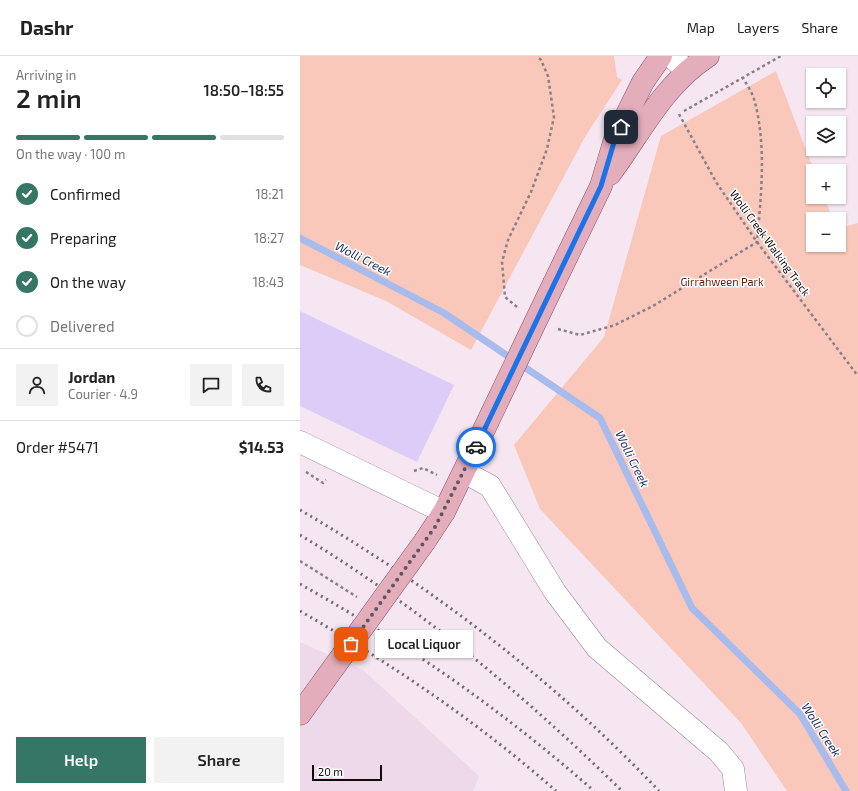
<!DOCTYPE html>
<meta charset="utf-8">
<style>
:root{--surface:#fff;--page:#f2f2f2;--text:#222;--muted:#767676;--line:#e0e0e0;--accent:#367664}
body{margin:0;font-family:"Exo 2",sans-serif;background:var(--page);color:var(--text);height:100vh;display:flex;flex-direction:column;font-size:15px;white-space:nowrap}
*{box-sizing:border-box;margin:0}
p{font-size:13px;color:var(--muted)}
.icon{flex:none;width:22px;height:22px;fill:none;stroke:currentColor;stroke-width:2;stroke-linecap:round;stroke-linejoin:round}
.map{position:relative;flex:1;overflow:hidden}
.drawer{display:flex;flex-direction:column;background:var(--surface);width:300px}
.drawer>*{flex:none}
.fabs{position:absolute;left:506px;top:12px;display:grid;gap:8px}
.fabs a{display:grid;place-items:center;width:40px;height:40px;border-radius:0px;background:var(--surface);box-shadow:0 1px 3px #0004;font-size:20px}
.scale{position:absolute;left:12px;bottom:10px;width:70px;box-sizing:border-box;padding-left:4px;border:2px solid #0f0a0e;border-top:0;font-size:11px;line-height:14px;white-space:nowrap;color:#0f0a0e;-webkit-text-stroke:3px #fff;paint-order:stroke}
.pin{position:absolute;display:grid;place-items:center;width:34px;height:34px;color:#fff;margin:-17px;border-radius:8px;box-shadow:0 2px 6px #0006}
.courier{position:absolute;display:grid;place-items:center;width:40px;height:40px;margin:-20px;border:3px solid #1a73e8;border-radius:50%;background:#fff;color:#222;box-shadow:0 1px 5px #0007}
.bubble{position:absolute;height:28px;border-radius:0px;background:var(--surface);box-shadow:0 1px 3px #0004;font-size:13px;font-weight:600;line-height:28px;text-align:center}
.summary em{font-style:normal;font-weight:600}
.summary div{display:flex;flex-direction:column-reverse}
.summary{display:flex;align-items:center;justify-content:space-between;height:68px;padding:0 16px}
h1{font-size:26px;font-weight:600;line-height:30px}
.bar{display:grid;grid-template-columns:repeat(4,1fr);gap:6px 4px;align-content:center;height:48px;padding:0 16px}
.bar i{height:5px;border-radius:3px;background:var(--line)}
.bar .current{background:var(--accent)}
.bar p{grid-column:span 4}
.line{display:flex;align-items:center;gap:10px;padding:0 16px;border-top:1px solid var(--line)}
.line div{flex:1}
.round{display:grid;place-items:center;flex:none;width:42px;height:42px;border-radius:0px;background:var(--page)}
ol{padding:0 16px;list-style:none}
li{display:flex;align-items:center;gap:12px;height:44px}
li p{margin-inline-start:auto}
li .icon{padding:4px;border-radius:50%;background:var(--accent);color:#fff;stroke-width:4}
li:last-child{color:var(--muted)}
li i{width:22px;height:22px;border:2px solid var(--line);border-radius:50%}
.primary-button{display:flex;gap:8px;margin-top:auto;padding:8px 16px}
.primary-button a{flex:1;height:46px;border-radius:0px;background:var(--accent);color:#fff;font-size:16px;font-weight:600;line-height:46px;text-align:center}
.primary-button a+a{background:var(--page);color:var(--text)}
header{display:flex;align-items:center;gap:24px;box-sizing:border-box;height:56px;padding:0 20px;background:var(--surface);border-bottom:1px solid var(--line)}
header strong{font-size:19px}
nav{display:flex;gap:22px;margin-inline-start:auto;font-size:14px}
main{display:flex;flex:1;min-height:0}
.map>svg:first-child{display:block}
.built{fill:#edd9ea}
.green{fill:#fac8bb}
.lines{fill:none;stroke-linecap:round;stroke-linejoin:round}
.stream{stroke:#a7bbed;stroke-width:7}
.building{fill:#dbcdf8}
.minor-casing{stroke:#988b96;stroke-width:23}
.major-casing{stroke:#8e5062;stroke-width:23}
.path{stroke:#897f87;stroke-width:2.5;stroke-dasharray:3 3;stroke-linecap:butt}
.minor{stroke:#fff;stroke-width:22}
.major{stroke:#e4adbc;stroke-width:22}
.rail{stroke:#726971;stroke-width:3;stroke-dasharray:2 4;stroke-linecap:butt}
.major-bridge-casing{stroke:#8e5062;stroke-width:23;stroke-linecap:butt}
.major-bridge{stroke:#e4adbc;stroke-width:22}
.done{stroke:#60575e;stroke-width:4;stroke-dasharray:0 7.2}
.route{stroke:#1a73e8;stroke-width:5}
.labels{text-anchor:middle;stroke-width:3;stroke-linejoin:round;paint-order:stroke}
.street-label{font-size:11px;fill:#0f0a0e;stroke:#fff}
.park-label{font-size:11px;fill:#631c0b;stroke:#fff}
.water-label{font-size:12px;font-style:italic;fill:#1d2e69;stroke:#fff}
</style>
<header>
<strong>Dashr</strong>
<nav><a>Map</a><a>Layers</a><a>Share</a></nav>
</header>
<main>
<section class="drawer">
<div class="summary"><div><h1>2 min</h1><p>Arriving in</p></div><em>18:50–18:55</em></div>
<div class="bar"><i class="current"></i><i class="current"></i><i class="current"></i><i></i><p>On the way · 100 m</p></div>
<ol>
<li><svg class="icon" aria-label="check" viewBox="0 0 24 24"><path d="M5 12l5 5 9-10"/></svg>Confirmed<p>18:21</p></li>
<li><svg class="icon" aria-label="check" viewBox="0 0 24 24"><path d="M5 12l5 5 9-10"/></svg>Preparing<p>18:27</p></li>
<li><svg class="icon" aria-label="check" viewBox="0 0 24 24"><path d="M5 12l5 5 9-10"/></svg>On the way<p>18:43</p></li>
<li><i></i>Delivered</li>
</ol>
<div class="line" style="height:72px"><a class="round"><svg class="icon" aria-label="person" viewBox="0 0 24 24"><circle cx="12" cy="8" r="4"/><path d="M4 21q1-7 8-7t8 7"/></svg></a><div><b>Jordan</b><p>Courier · 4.9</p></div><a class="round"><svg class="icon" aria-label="chat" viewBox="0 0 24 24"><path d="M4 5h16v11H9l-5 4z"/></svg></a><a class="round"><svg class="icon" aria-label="phone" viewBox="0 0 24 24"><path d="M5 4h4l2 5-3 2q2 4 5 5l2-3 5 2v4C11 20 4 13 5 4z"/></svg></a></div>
<div class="line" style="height:52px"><div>Order #5471</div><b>$14.53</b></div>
<div class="primary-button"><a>Help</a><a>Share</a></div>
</section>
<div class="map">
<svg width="558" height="735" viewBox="0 0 558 735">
<rect width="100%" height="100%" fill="#f5e6f2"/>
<path class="built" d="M 0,586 L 63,614 L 179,720 L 173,735 L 0,735 Z"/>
<g class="green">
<path d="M 0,0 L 314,0 L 317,21 L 322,24 L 285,81 L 171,294 L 86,245 L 0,209 Z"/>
<path d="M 476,15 L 514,115 L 513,141 L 524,141 L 533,163 L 513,163 L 513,189 L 539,189 L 539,172 L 558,167 L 558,735 L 487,735 L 441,667 L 240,453 L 214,389 L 304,281 L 361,80 Z"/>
</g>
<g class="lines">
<path class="stream" d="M 0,182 L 144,257 L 300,362 L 392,552 L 500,658 L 546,735"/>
</g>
<path class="building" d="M 0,255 L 154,329 L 117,406 L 0,350 Z"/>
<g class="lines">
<g class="minor-casing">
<g id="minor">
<path d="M 371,0 L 387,15"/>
<path d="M 0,386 L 144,456"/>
<path d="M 164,416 L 190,430 L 255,536 L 297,592 L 419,696 L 433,713 L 436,735"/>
</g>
</g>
<g class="major-casing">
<g id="major">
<path d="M 310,118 C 341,76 363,29 408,0"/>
<path d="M 254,227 L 301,130 L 315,83 L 333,46 L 343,26 L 361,0"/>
<path d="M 125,485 L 144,456 L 179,384"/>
<path d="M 0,658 L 42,600"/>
</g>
</g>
<g class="path">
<path d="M 384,55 L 481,0"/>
<path d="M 379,58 L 416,126 L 457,186 L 558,320"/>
<path d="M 217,251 L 205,241 L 202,206 L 208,184 L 231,136 L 247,93 L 254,61 L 248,20 L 241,4 L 237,0"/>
<path d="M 258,273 L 280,279 L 315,269 L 353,250 L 457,186 C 461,140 467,89 454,43 C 452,36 447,29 443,22"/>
<path d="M 114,415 L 123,412 L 137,419"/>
<path d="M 6,416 L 23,427 L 26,424"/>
<path d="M 0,505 L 57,541"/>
</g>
<use href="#minor" class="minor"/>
<use href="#major" class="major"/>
<g class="rail">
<path d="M 0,454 C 131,530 255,625 359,735"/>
<path d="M 0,479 C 118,550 224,639 322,735"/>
<path d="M 0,528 C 107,588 202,654 294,735"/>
<path d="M 0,555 C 90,607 178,666 256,735"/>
</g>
<g class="major-bridge-casing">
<g id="major-bridge">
<path d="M 179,384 L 254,227"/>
<path d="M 42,600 L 125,485"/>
</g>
</g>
<use href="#major-bridge" class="major-bridge"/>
</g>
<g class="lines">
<path class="done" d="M 51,588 L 135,471 L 176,391"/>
<path class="route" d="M 176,391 L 301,130 L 315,83 L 321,71"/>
</g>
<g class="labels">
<g class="street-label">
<text transform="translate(470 187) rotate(54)" y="4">Wolli Creek Walking Track</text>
</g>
<g class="park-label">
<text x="422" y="230">Girrahween Park</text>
</g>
<g class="water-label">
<text transform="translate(63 203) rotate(27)" y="4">Wolli Creek</text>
<text transform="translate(332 403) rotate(64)" y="4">Wolli Creek</text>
<text transform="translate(521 674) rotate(57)" y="4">Wolli Creek</text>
</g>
</g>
</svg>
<div class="fabs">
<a><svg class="icon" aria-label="locate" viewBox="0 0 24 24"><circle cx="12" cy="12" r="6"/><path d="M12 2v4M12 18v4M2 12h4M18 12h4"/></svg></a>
<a><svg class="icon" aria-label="layers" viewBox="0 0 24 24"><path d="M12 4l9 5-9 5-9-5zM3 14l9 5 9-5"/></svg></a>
<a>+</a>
<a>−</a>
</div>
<div class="scale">20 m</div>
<div class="pin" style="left:51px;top:588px;background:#ea580c"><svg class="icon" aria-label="bag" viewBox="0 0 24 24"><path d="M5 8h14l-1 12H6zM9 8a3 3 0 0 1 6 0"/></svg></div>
<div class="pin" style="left:321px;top:71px;background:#1f2937"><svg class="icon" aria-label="home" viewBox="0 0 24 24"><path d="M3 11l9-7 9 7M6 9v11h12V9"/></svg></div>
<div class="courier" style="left:176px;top:391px"><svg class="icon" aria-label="car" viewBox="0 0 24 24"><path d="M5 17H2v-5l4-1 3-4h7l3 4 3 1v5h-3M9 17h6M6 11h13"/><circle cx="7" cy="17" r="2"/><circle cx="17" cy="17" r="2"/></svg></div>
<div class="bubble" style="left:75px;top:574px;width:98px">Local Liquor</div>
</div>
</main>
